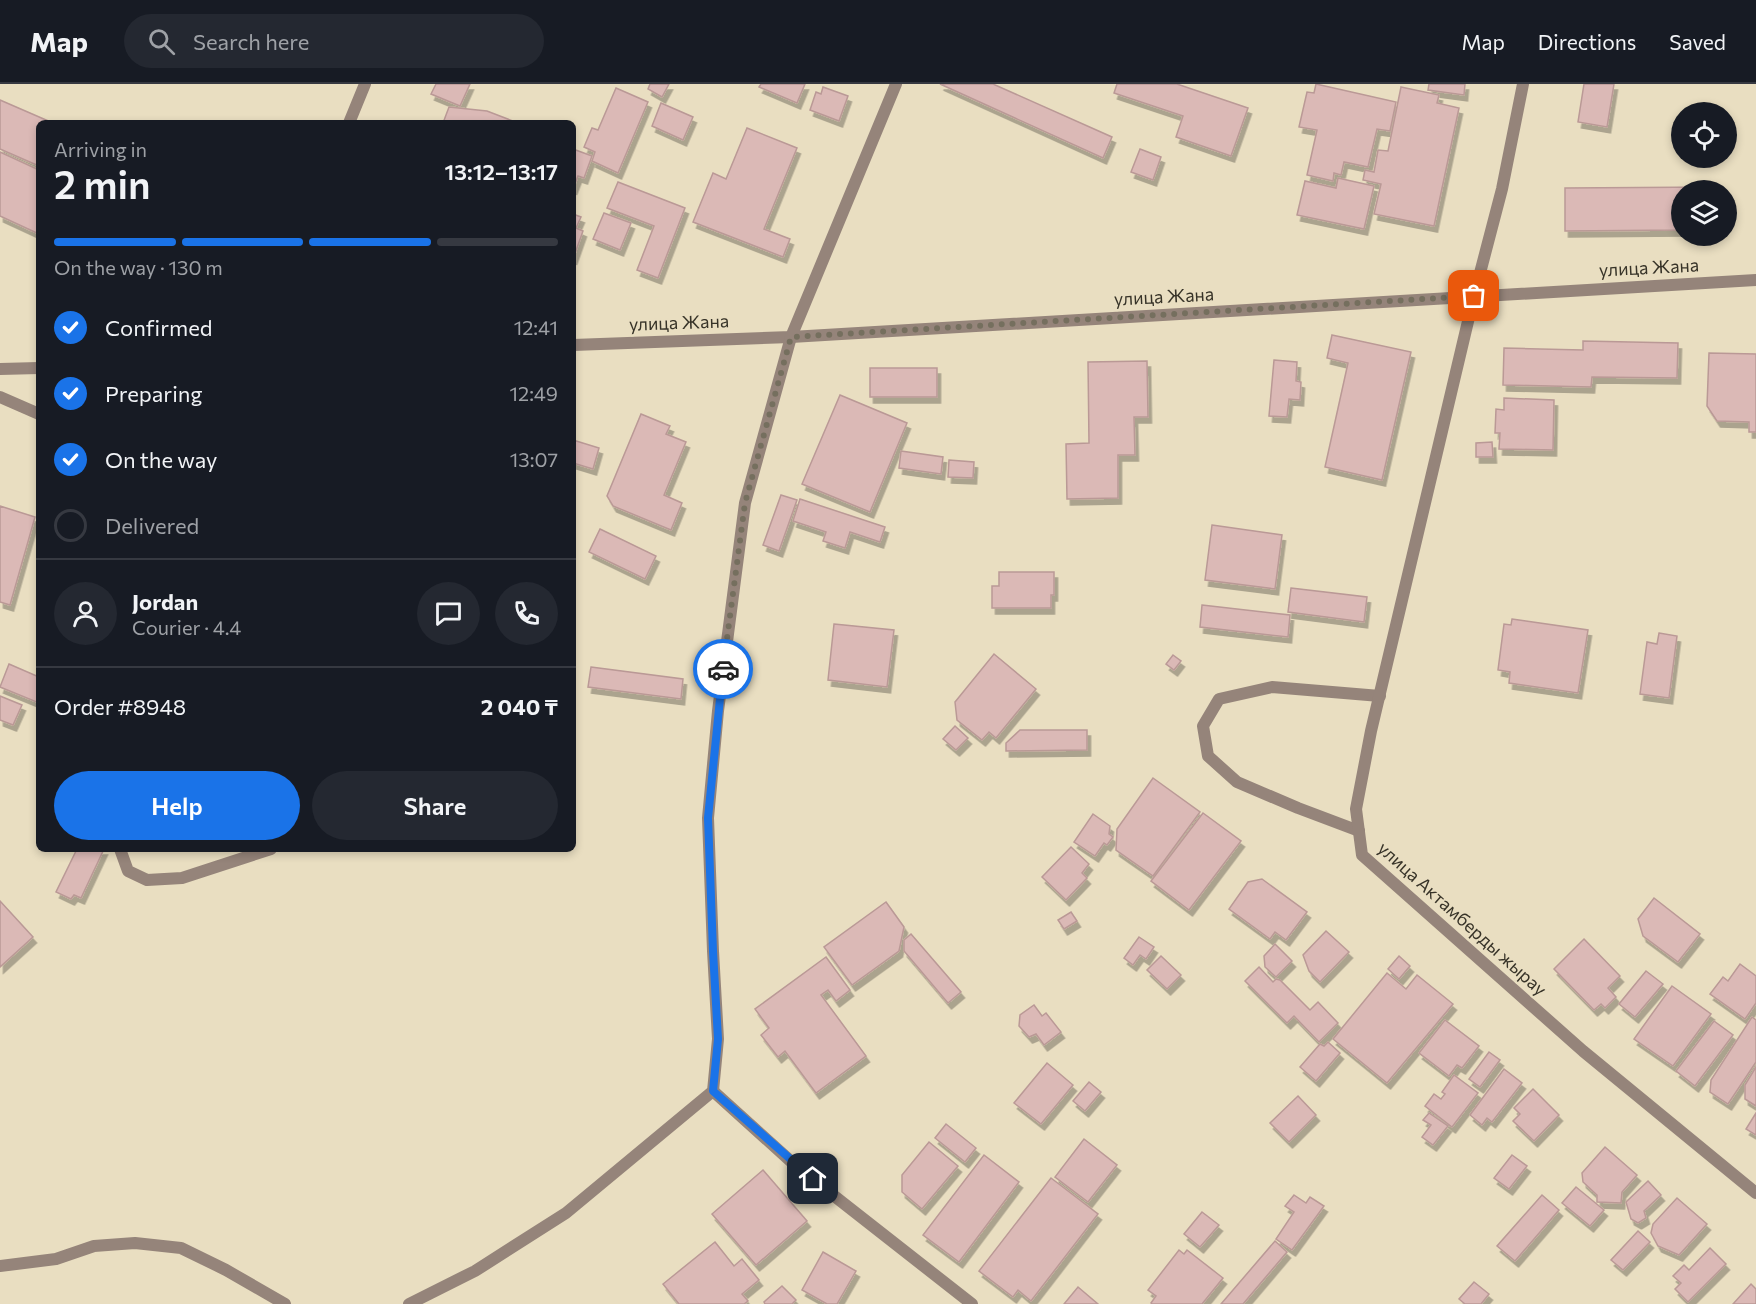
<!DOCTYPE html>
<meta charset="utf-8">
<style>
:root{--surface:#171b24;--page:#242831;--text:#f1f3f6;--muted:#9ea1a6;--line:#363941;--accent:#1a73e8}
body{margin:0;font-family:Commissioner,sans-serif;background:var(--page);color:var(--text);height:100vh;display:flex;flex-direction:column;font-size:22px;white-space:nowrap}
*{box-sizing:border-box;margin:0}
p{font-size:20px;color:var(--muted)}
.icon{flex:none;width:33px;height:33px;fill:none;stroke:currentColor;stroke-width:2;stroke-linecap:round;stroke-linejoin:round}
.map{position:relative;flex:1;overflow:hidden}
.panel{position:absolute;left:36px;top:36px;width:540px;height:732px;display:flex;flex-direction:column;background:var(--surface);border-radius:9px;box-shadow:0 3px 9px #0003}
.panel>*{flex:none}
.buttons{position:absolute;left:1671px;top:18px;display:grid;gap:12px}
.buttons a{display:grid;place-items:center;width:66px;height:66px;border-radius:50%;background:var(--surface);box-shadow:0 3px 9px #0003;font-size:30px}
.pin{position:absolute;display:grid;place-items:center;width:51px;height:51px;color:#fff;margin:-26px;border-radius:12px;box-shadow:0 3px 9px #0006}
.courier{position:absolute;display:grid;place-items:center;width:60px;height:60px;margin:-30px;border:4px solid #1a73e8;border-radius:50%;background:#fff;color:#222;box-shadow:0 2px 8px #0007}
.summary em{font-style:normal;font-weight:600}
.summary div{display:flex;flex-direction:column-reverse}
.summary{display:flex;align-items:center;justify-content:space-between;height:102px;padding:0 18px}
h1{font-size:39px;font-weight:600;line-height:45px}
.bar{display:grid;grid-template-columns:repeat(4,1fr);gap:9px 6px;align-content:center;height:72px;padding:0 18px}
.bar i{height:8px;border-radius:4px;background:var(--line)}
.bar .current{background:var(--accent)}
.bar p{grid-column:span 4}
.line{display:flex;align-items:center;gap:15px;padding:0 18px;border-top:2px solid var(--line)}
.line div{flex:1}
.round{display:grid;place-items:center;flex:none;width:63px;height:63px;border-radius:32px;background:var(--page)}
ol{padding:0 18px;list-style:none}
li{display:flex;align-items:center;gap:18px;height:66px}
li p{margin-inline-start:auto}
li .icon{padding:6px;border-radius:50%;background:var(--accent);color:#fff;stroke-width:4}
li:last-child{color:var(--muted)}
li i{width:33px;height:33px;border:3px solid var(--line);border-radius:50%}
.button{display:flex;gap:12px;margin-top:auto;padding:12px 18px}
.button a{flex:1;height:69px;border-radius:36px;background:var(--accent);color:#fff;font-size:24px;font-weight:600;line-height:69px;text-align:center}
.button a+a{background:var(--page);color:var(--text)}
header{display:flex;align-items:center;gap:36px;box-sizing:border-box;height:84px;padding:0 30px;background:var(--surface);border-bottom:2px solid var(--line)}
header strong{font-size:28px}
nav{display:flex;gap:33px;margin-inline-start:auto;font-size:21px}
.search{width:420px;height:54px;background:var(--page);display:flex;align-items:center;gap:15px;box-sizing:border-box;padding:0 21px;border-radius:33px;color:var(--muted);font-size:22px}
.map>svg:first-child{display:block}
.building{fill:#dbb9b6;stroke:#ba9996;stroke-width:1.5;filter:url(#shadow)}
.lines{fill:none;stroke-linecap:round;stroke-linejoin:round}
.lane{stroke:#95847a;stroke-width:12}
.street{stroke:#95847a;stroke-width:12}
.done{stroke:#756f5e;stroke-width:6;stroke-dasharray:0 10.8}
.route{stroke:#1a73e8;stroke-width:8}
.labels{text-anchor:middle;stroke-width:4.5;stroke-linejoin:round;paint-order:stroke}
.street-label{font-size:18px;fill:#373328;stroke:#e9dec1}
</style>
<header>
<strong>Map</strong>
<div class="search"><svg class="icon" aria-label="search" viewBox="0 0 24 24"><circle cx="10" cy="10" r="6"/><path d="M15 15l6 6"/></svg>Search here</div>
<nav><a>Map</a><a>Directions</a><a>Saved</a></nav>
</header>
<div class="map">
<svg width="1756" height="1220" viewBox="0 0 1756 1220">
<defs>
<filter id="shadow"><feDropShadow dx="3.5" dy="6" stdDeviation="0" flood-color="#0004"/></filter>
</defs>
<rect width="100%" height="100%" fill="#e9dec1"/>
<g class="building">
<path d="M 436,0 L 470,0 L 460,22 L 431,10 Z"/>
<path d="M 650,0 L 669,0 L 662,13 L 648,5 Z"/>
<path d="M 761,0 L 805,0 L 797,19 L 759,3 Z"/>
<path d="M 940,0 L 993,0 L 1112,53 L 1103,74 Z"/>
<path d="M 1117,0 L 1177,0 L 1248,24 L 1231,72 L 1176,53 L 1183,32 L 1114,9 Z"/>
<path d="M 1316,0 L 1396,18 L 1390,47 L 1377,45 L 1368,83 L 1344,78 L 1341,91 L 1334,89 L 1333,97 L 1307,91 L 1317,46 L 1299,43 L 1307,8 L 1314,9 Z"/>
<path d="M 1429,0 L 1465,0 L 1464,11 L 1428,6 Z"/>
<path d="M 1584,0 L 1614,0 L 1607,43 L 1578,38 Z"/>
<path d="M 823,3 L 848,12 L 839,37 L 810,26 L 816,8 L 821,10 Z"/>
<path d="M 1401,3 L 1439,11 L 1437,19 L 1459,24 L 1434,142 L 1374,130 L 1381,100 L 1363,96 L 1365,86 L 1374,88 L 1378,66 L 1388,67 Z"/>
<path d="M 616,4 L 648,18 L 618,89 L 592,77 L 595,68 L 584,63 L 592,44 L 598,46 Z"/>
<path d="M 0,16 L 53,39 L 39,39 L 39,82 L 0,65 Z"/>
<path d="M 661,19 L 693,33 L 683,56 L 652,42 Z"/>
<path d="M 449,23 L 487,27 L 518,39 L 443,39 Z"/>
<path d="M 747,44 L 797,64 L 764,145 L 790,155 L 783,173 L 693,138 L 713,89 L 726,95 Z"/>
<path d="M 573,65 L 592,72 L 584,94 L 578,92 L 573,105 Z"/>
<path d="M 1140,65 L 1161,73 L 1153,96 L 1131,88 Z"/>
<path d="M 0,68 L 39,86 L 39,150 L 0,132 Z"/>
<path d="M 1338,94 L 1374,102 L 1364,145 L 1297,131 L 1305,97 L 1336,104 Z"/>
<path d="M 618,98 L 685,124 L 658,194 L 637,186 L 654,142 L 607,124 Z"/>
<path d="M 1713,103 L 1713,106 L 1682,106 L 1682,146 L 1565,147 L 1565,104 Z"/>
<path d="M 604,129 L 631,139 L 620,166 L 593,155 Z"/>
<path d="M 573,130 L 581,133 L 576,144 L 583,147 L 573,175 Z"/>
<path d="M 1332,251 L 1411,268 L 1382,396 L 1325,383 L 1348,279 L 1327,274 Z"/>
<path d="M 1583,257 L 1678,259 L 1677,294 L 1592,293 L 1591,303 L 1503,301 L 1504,264 L 1583,266 Z"/>
<path d="M 1709,269 L 1756,270 L 1756,348 L 1749,348 L 1749,338 L 1717,337 L 1707,322 Z"/>
<path d="M 1274,276 L 1297,278 L 1296,297 L 1301,298 L 1300,316 L 1289,315 L 1287,333 L 1269,332 Z"/>
<path d="M 1147,277 L 1148,333 L 1134,333 L 1135,371 L 1118,371 L 1118,414 L 1067,415 L 1066,360 L 1089,359 L 1088,278 Z"/>
<rect x="870" y="284" width="67" height="29"/>
<path d="M 840,311 L 907,339 L 870,428 L 802,400 Z"/>
<path d="M 1504,314 L 1554,316 L 1553,366 L 1499,365 L 1500,349 L 1495,349 L 1496,325 L 1504,326 Z"/>
<path d="M 641,330 L 670,342 L 666,350 L 686,358 L 664,411 L 682,419 L 671,446 L 613,422 L 607,412 Z"/>
<path d="M 573,356 L 599,364 L 593,385 L 573,379 Z"/>
<path d="M 1492,358 L 1493,373 L 1476,373 L 1476,359 Z"/>
<path d="M 901,367 L 943,373 L 941,390 L 899,384 Z"/>
<path d="M 949,376 L 974,378 L 973,394 L 948,393 Z"/>
<path d="M 781,411 L 797,416 L 779,467 L 763,461 Z"/>
<path d="M 800,415 L 885,443 L 880,458 L 850,448 L 845,464 L 823,457 L 826,448 L 793,437 Z"/>
<path d="M 0,422 L 35,433 L 10,521 L 0,518 Z"/>
<path d="M 1212,441 L 1282,451 L 1275,505 L 1205,496 Z"/>
<path d="M 600,445 L 656,472 L 645,495 L 589,468 Z"/>
<path d="M 999,488 L 1054,488 L 1054,511 L 1051,511 L 1051,524 L 992,524 L 992,502 L 999,502 Z"/>
<path d="M 1291,504 L 1367,513 L 1364,538 L 1288,528 Z"/>
<path d="M 1202,521 L 1290,531 L 1288,553 L 1200,543 Z"/>
<path d="M 1512,535 L 1588,546 L 1578,609 L 1509,599 L 1510,588 L 1498,586 L 1504,540 L 1511,541 Z"/>
<path d="M 834,540 L 894,546 L 887,603 L 828,596 Z"/>
<path d="M 1659,549 L 1677,552 L 1669,614 L 1640,610 L 1647,558 L 1657,560 Z"/>
<path d="M 994,570 L 1036,605 L 996,654 L 989,648 L 982,656 L 957,636 L 955,618 Z"/>
<path d="M 1173,571 L 1181,577 L 1174,586 L 1166,580 Z"/>
<path d="M 9,580 L 39,593 L 39,619 L 0,603 Z"/>
<path d="M 591,583 L 683,595 L 681,615 L 588,603 Z"/>
<path d="M 0,612 L 22,621 L 13,641 L 0,636 Z"/>
<path d="M 955,642 L 968,654 L 956,666 L 943,655 Z"/>
<path d="M 1020,646 L 1087,646 L 1087,666 L 1006,667 L 1006,659 Z"/>
<path d="M 1153,694 L 1200,728 L 1153,792 L 1116,766 L 1117,745 Z"/>
<path d="M 1203,729 L 1241,757 L 1189,826 L 1151,797 Z"/>
<path d="M 1093,730 L 1110,742 L 1109,750 L 1113,753 L 1107,761 L 1104,759 L 1095,772 L 1074,758 Z"/>
<path d="M 1071,763 L 1089,780 L 1082,789 L 1087,794 L 1066,816 L 1042,793 Z"/>
<path d="M 77,765 L 104,765 L 81,814 L 74,811 L 71,815 L 56,808 Z"/>
<path d="M 1262,795 L 1307,828 L 1286,856 L 1275,848 L 1270,855 L 1229,825 L 1248,798 Z"/>
<path d="M 1654,814 L 1700,850 L 1678,878 L 1643,852 L 1638,835 Z"/>
<path d="M 0,817 L 33,853 L 0,883 Z"/>
<path d="M 886,818 L 904,843 L 899,867 L 852,901 L 824,863 Z"/>
<path d="M 1071,828 L 1077,837 L 1064,845 L 1058,836 Z"/>
<path d="M 1326,847 L 1349,868 L 1320,898 L 1309,887 L 1303,871 Z"/>
<path d="M 911,850 L 961,908 L 948,919 L 904,867 L 904,856 Z"/>
<path d="M 1139,853 L 1154,863 L 1146,875 L 1140,871 L 1133,881 L 1124,874 Z"/>
<path d="M 1584,855 L 1620,892 L 1608,904 L 1616,913 L 1605,924 L 1601,920 L 1594,926 L 1554,885 Z"/>
<path d="M 1275,860 L 1292,877 L 1276,893 L 1265,883 L 1264,872 Z"/>
<path d="M 1161,872 L 1181,891 L 1167,905 L 1147,886 Z"/>
<path d="M 1399,872 L 1410,882 L 1399,895 L 1388,885 Z"/>
<path d="M 826,873 L 850,906 L 836,917 L 828,906 L 821,911 L 866,972 L 816,1009 L 785,967 L 778,973 L 761,951 L 769,944 L 755,925 Z"/>
<path d="M 1740,880 L 1756,892 L 1756,919 L 1745,935 L 1710,910 L 1723,893 L 1728,897 Z"/>
<path d="M 1259,883 L 1273,898 L 1276,895 L 1280,896 L 1310,926 L 1318,918 L 1338,939 L 1319,958 L 1294,932 L 1287,939 L 1245,897 Z"/>
<path d="M 1646,887 L 1663,900 L 1635,933 L 1619,920 Z"/>
<path d="M 1387,889 L 1406,905 L 1417,891 L 1453,920 L 1387,999 L 1333,955 Z"/>
<path d="M 1672,902 L 1711,930 L 1673,982 L 1634,955 Z"/>
<path d="M 1034,921 L 1042,932 L 1046,929 L 1061,948 L 1044,961 L 1036,950 L 1029,953 L 1019,942 L 1020,931 Z"/>
<path d="M 1752,933 L 1756,936 L 1756,978 L 1728,1020 L 1710,1008 L 1711,996 Z"/>
<path d="M 1445,936 L 1479,962 L 1462,984 L 1457,981 L 1449,992 L 1419,969 Z"/>
<path d="M 1714,937 L 1733,951 L 1695,1002 L 1676,987 Z"/>
<path d="M 1328,958 L 1340,969 L 1316,997 L 1300,983 L 1320,960 L 1324,962 Z"/>
<path d="M 1489,968 L 1500,976 L 1480,1003 L 1469,995 Z"/>
<path d="M 1047,979 L 1073,1001 L 1041,1040 L 1014,1019 Z"/>
<path d="M 1756,983 L 1756,1022 L 1745,1015 L 1745,1001 Z"/>
<path d="M 1504,985 L 1522,999 L 1492,1038 L 1487,1034 L 1482,1041 L 1470,1031 Z"/>
<path d="M 1454,991 L 1478,1009 L 1452,1043 L 1425,1022 L 1434,1010 L 1441,1015 L 1445,1010 L 1442,1008 Z"/>
<path d="M 1089,998 L 1101,1008 L 1085,1027 L 1073,1017 Z"/>
<path d="M 1533,1005 L 1559,1031 L 1534,1057 L 1513,1037 L 1520,1030 L 1514,1024 Z"/>
<path d="M 1298,1012 L 1316,1031 L 1289,1058 L 1270,1039 Z"/>
<path d="M 1429,1029 L 1448,1042 L 1433,1061 L 1422,1053 L 1431,1041 L 1423,1036 Z"/>
<path d="M 1756,1029 L 1756,1051 L 1746,1045 Z"/>
<path d="M 946,1040 L 976,1064 L 965,1078 L 935,1054 Z"/>
<path d="M 1084,1055 L 1117,1081 L 1088,1118 L 1055,1093 Z"/>
<path d="M 929,1058 L 958,1082 L 922,1125 L 902,1108 L 902,1091 Z"/>
<path d="M 1605,1063 L 1637,1091 L 1622,1108 L 1621,1119 L 1597,1118 L 1597,1111 L 1583,1098 L 1582,1089 Z"/>
<path d="M 984,1071 L 1019,1098 L 959,1178 L 923,1151 Z"/>
<path d="M 1512,1071 L 1527,1082 L 1509,1105 L 1494,1094 Z"/>
<path d="M 763,1086 L 807,1137 L 756,1181 L 712,1130 Z"/>
<path d="M 1051,1094 L 1098,1130 L 1031,1217 L 1018,1206 L 1013,1213 L 979,1187 Z"/>
<path d="M 1648,1097 L 1661,1111 L 1644,1127 L 1646,1134 L 1638,1139 L 1631,1135 L 1626,1118 Z"/>
<path d="M 1576,1103 L 1604,1126 L 1590,1142 L 1562,1119 Z"/>
<path d="M 1294,1111 L 1306,1119 L 1310,1113 L 1324,1122 L 1292,1166 L 1276,1155 L 1294,1128 L 1285,1122 Z"/>
<path d="M 1542,1111 L 1559,1126 L 1515,1177 L 1497,1162 Z"/>
<path d="M 1677,1114 L 1707,1140 L 1679,1171 L 1658,1162 L 1651,1149 L 1653,1140 Z"/>
<path d="M 1202,1128 L 1219,1141 L 1200,1163 L 1184,1150 Z"/>
<path d="M 1638,1147 L 1650,1158 L 1623,1186 L 1611,1176 Z"/>
<path d="M 1275,1157 L 1287,1168 L 1243,1220 L 1221,1220 Z"/>
<path d="M 715,1158 L 734,1182 L 742,1175 L 759,1196 L 742,1210 L 748,1217 L 744,1220 L 679,1220 L 663,1200 Z"/>
<path d="M 1710,1164 L 1726,1180 L 1688,1218 L 1675,1205 L 1681,1199 L 1673,1192 L 1684,1181 L 1689,1186 Z"/>
<path d="M 1179,1166 L 1184,1170 L 1187,1166 L 1223,1194 L 1202,1220 L 1152,1220 L 1151,1219 L 1156,1212 L 1148,1206 Z"/>
<path d="M 823,1168 L 856,1187 L 837,1220 L 827,1220 L 802,1206 Z"/>
<path d="M 1474,1198 L 1489,1210 L 1481,1220 L 1465,1220 L 1459,1215 Z"/>
<path d="M 1751,1200 L 1756,1205 L 1756,1220 L 1733,1220 Z"/>
<path d="M 782,1202 L 796,1216 L 792,1220 L 765,1220 L 764,1218 Z"/>
<path d="M 1078,1203 L 1098,1220 L 1064,1220 Z"/>
</g>
<g class="lines">
<g class="lane">
<path d="M 0,313 L 39,330"/>
<path d="M 1359,747 L 1298,724 L 1237,698 L 1208,672 L 1203,642 L 1219,615 L 1272,603 L 1380,612"/>
<path d="M 120,765 L 128,787 L 147,796 L 182,794 L 271,765"/>
</g>
<g class="street">
<path d="M 1523,0 L 1502,105 L 1474,212 L 1371,647 L 1356,725 L 1362,771 L 1583,967 L 1756,1109"/>
<path d="M 349,39 L 365,0"/>
<path d="M 573,261 L 791,253 L 1756,196"/>
<path d="M 0,285 L 39,284"/>
<path d="M 713,1007 L 796,1082 L 972,1220"/>
<path d="M 0,1182 L 56,1175 L 94,1162 L 135,1159 L 181,1164 L 226,1186 L 285,1220"/>
<path d="M 409,1220 L 475,1187 L 566,1129 L 713,1007 L 718,955 L 713,867 L 708,734 L 718,627 L 745,419 L 791,253 L 896,0"/>
</g>
</g>
<g class="lines">
<path class="done" d="M 723,585 L 745,419 L 791,253 L 1474,212"/>
<path class="route" d="M 723,585 L 708,734 L 713,867 L 718,955 L 713,1007 L 813,1095"/>
</g>
<g class="labels">
<g class="street-label">
<text transform="translate(1649 184) rotate(-3)" y="6">улица Жана</text>
<text transform="translate(1164 213) rotate(-3)" y="6">улица Жана</text>
<text transform="translate(679 239) rotate(-2)" y="6">улица Жана</text>
<text transform="translate(1462 835) rotate(42)" y="6">улица Актамберды жырау</text>
</g>
</g>
</svg>
<div class="buttons">
<a><svg class="icon" aria-label="locate" viewBox="0 0 24 24"><circle cx="12" cy="12" r="6"/><path d="M12 2v4M12 18v4M2 12h4M18 12h4"/></svg></a>
<a><svg class="icon" aria-label="layers" viewBox="0 0 24 24"><path d="M12 4l9 5-9 5-9-5zM3 14l9 5 9-5"/></svg></a>
</div>
<div class="pin" style="left:1474px;top:212px;background:#ea580c"><svg class="icon" aria-label="bag" viewBox="0 0 24 24"><path d="M5 8h14l-1 12H6zM9 8a3 3 0 0 1 6 0"/></svg></div>
<div class="pin" style="left:813px;top:1095px;background:#1f2937"><svg class="icon" aria-label="home" viewBox="0 0 24 24"><path d="M3 11l9-7 9 7M6 9v11h12V9"/></svg></div>
<div class="courier" style="left:723px;top:585px"><svg class="icon" aria-label="car" viewBox="0 0 24 24"><path d="M5 17H2v-5l4-1 3-4h7l3 4 3 1v5h-3M9 17h6M6 11h13"/><circle cx="7" cy="17" r="2"/><circle cx="17" cy="17" r="2"/></svg></div>
<section class="panel">
<div class="summary"><div><h1>2 min</h1><p>Arriving in</p></div><em>13:12–13:17</em></div>
<div class="bar"><i class="current"></i><i class="current"></i><i class="current"></i><i></i><p>On the way · 130 m</p></div>
<ol>
<li><svg class="icon" aria-label="check" viewBox="0 0 24 24"><path d="M5 12l5 5 9-10"/></svg>Confirmed<p>12:41</p></li>
<li><svg class="icon" aria-label="check" viewBox="0 0 24 24"><path d="M5 12l5 5 9-10"/></svg>Preparing<p>12:49</p></li>
<li><svg class="icon" aria-label="check" viewBox="0 0 24 24"><path d="M5 12l5 5 9-10"/></svg>On the way<p>13:07</p></li>
<li><i></i>Delivered</li>
</ol>
<div class="line" style="height:108px"><a class="round"><svg class="icon" aria-label="person" viewBox="0 0 24 24"><circle cx="12" cy="8" r="4"/><path d="M4 21q1-7 8-7t8 7"/></svg></a><div><b>Jordan</b><p>Courier · 4.4</p></div><a class="round"><svg class="icon" aria-label="chat" viewBox="0 0 24 24"><path d="M4 5h16v11H9l-5 4z"/></svg></a><a class="round"><svg class="icon" aria-label="phone" viewBox="0 0 24 24"><path d="M5 4h4l2 5-3 2q2 4 5 5l2-3 5 2v4C11 20 4 13 5 4z"/></svg></a></div>
<div class="line" style="height:78px"><div>Order #8948</div><b>2 040 ₸</b></div>
<div class="button"><a>Help</a><a>Share</a></div>
</section>
</div>
